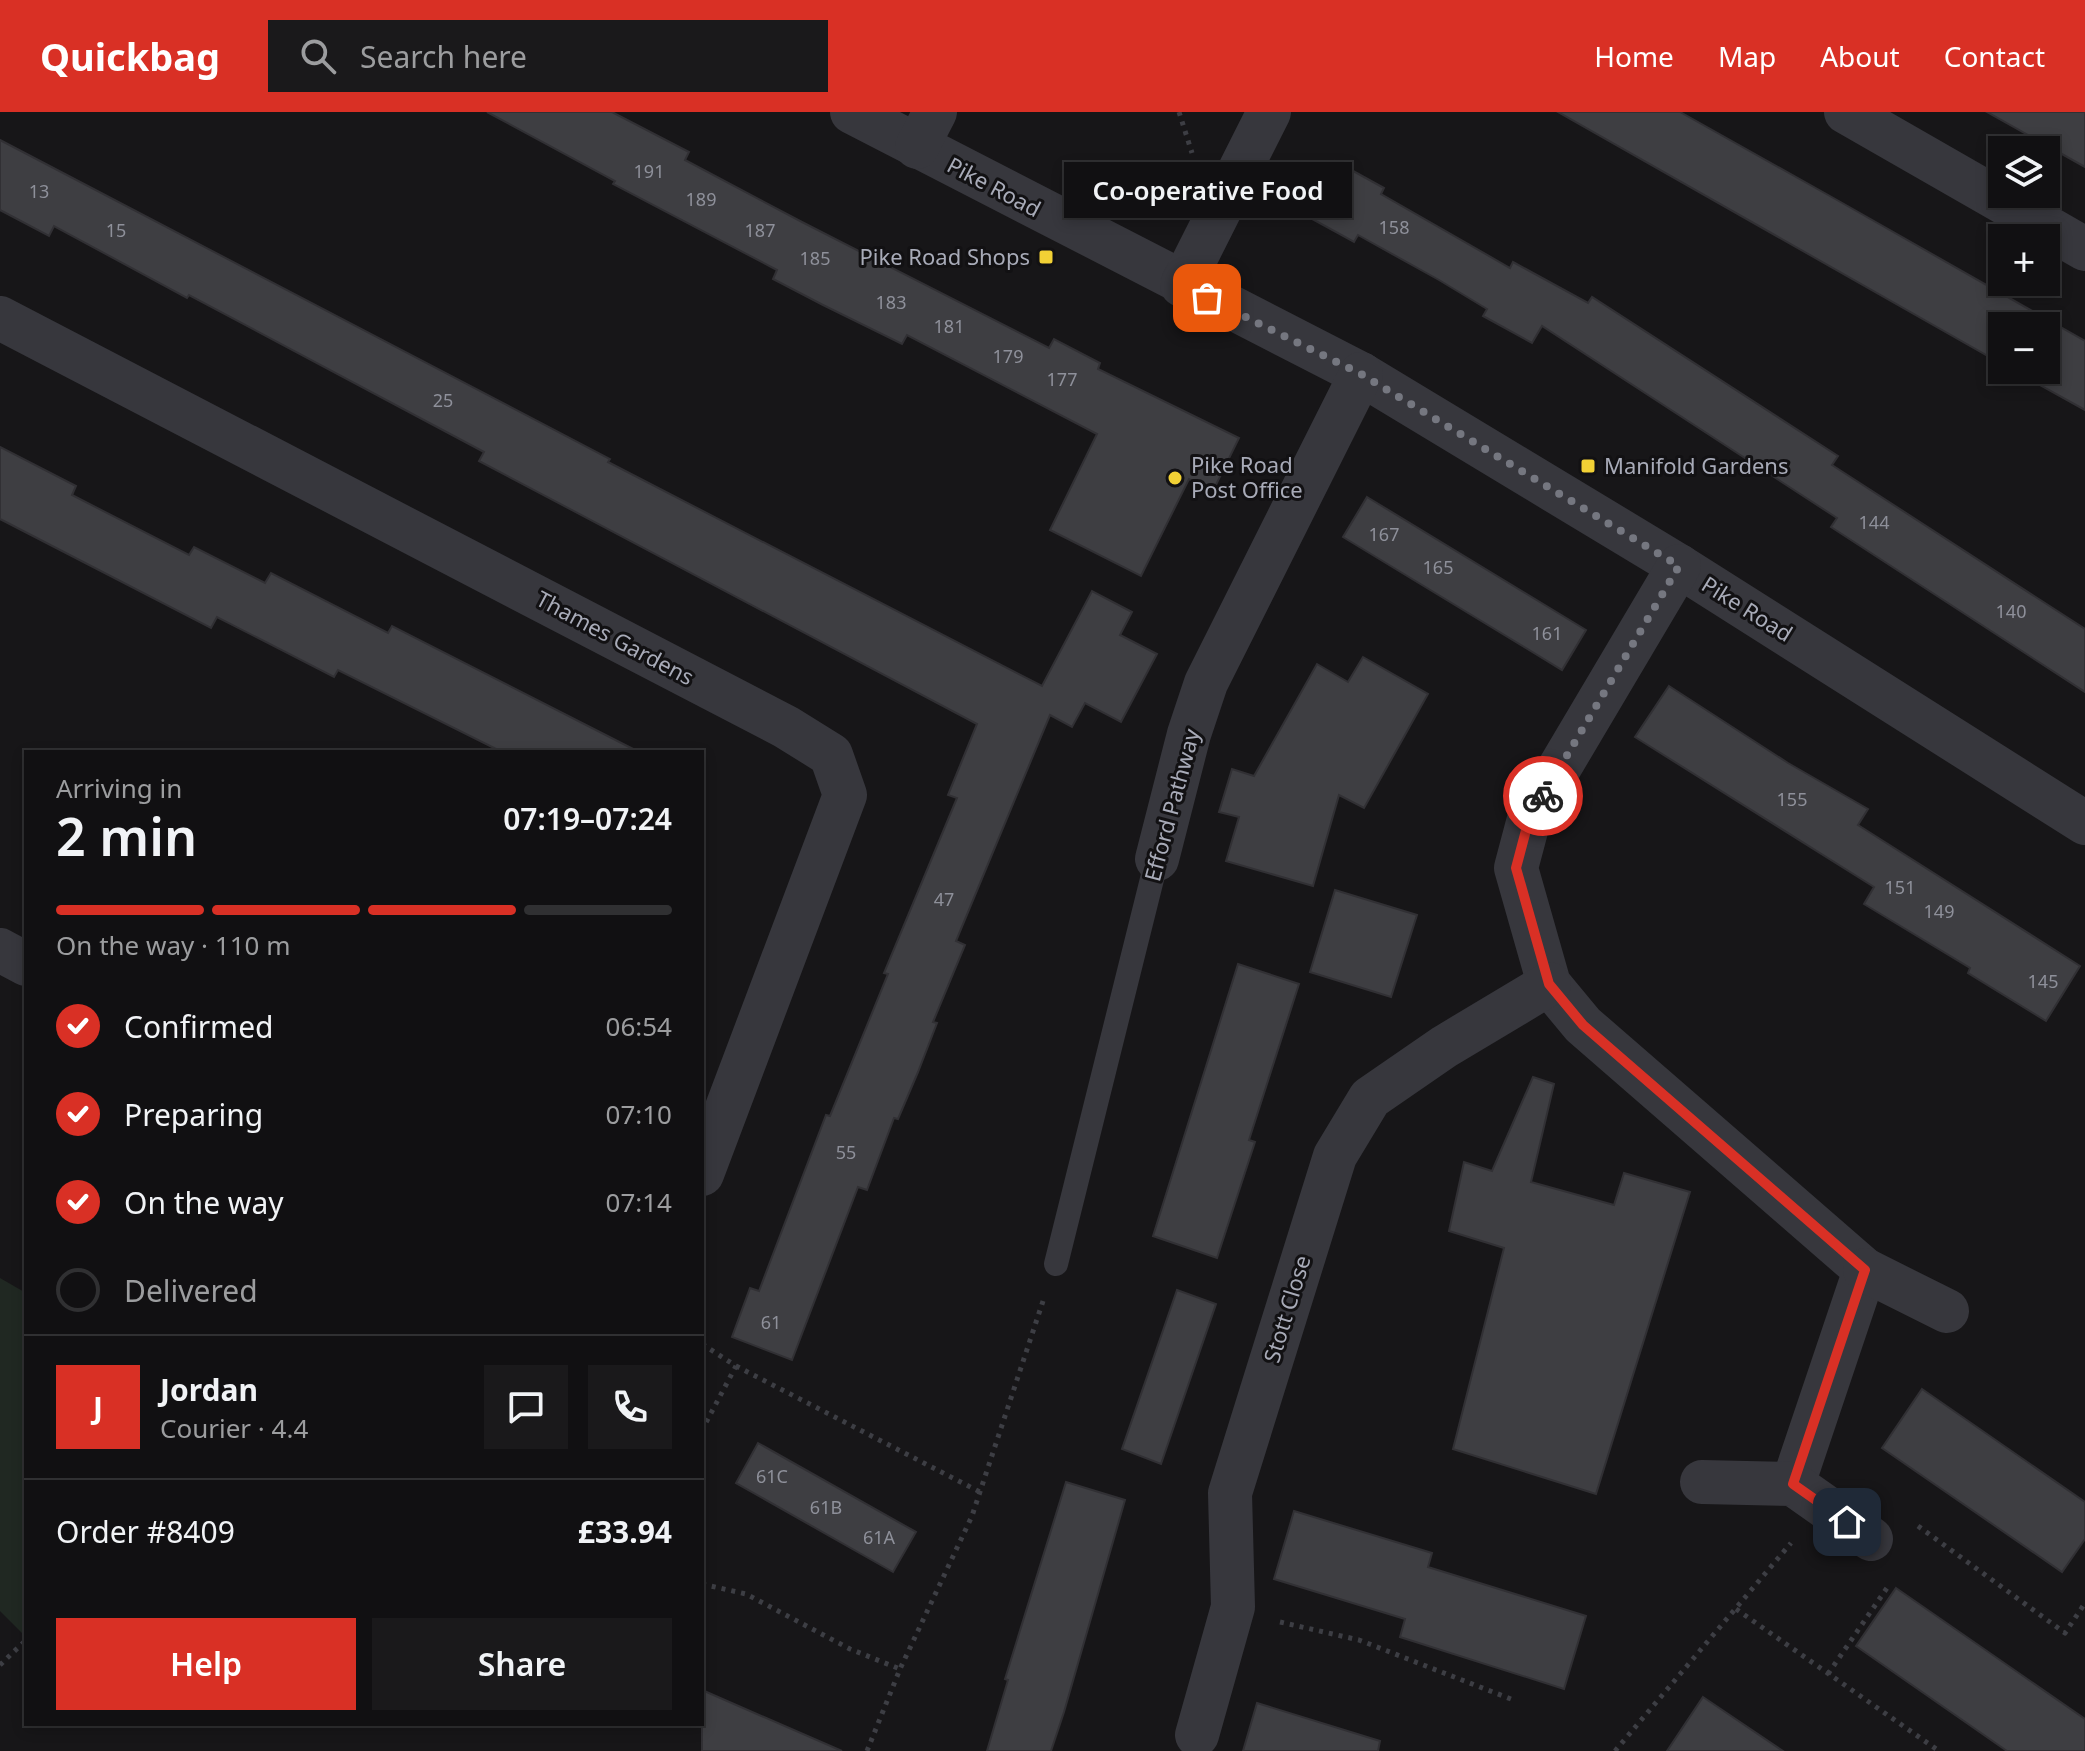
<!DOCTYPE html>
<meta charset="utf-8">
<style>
:root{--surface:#111012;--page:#1a191b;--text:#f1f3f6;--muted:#9c9d9f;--line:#303032;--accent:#d93025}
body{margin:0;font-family:"Noto Sans",sans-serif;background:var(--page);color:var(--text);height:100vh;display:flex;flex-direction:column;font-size:30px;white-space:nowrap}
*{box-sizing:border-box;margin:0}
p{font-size:26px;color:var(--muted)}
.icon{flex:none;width:44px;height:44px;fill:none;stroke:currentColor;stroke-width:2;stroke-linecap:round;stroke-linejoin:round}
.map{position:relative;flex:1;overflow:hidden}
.drawer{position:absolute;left:24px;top:638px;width:680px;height:976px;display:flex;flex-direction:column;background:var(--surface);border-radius:0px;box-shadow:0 4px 12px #0003,0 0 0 2px var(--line)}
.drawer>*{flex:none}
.controls{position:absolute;left:1988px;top:24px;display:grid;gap:16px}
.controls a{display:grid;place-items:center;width:72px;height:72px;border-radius:0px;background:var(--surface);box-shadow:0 4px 12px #0003,0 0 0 2px var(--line);font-size:40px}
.pin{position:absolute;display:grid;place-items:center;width:68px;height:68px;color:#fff;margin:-34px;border-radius:16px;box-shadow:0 4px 12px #0006}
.courier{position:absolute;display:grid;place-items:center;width:80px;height:80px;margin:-40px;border:6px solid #d93025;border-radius:50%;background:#fff;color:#222;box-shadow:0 2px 10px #0007}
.bubble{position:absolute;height:56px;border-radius:0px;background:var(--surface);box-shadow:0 4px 12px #0003,0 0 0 2px var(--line);font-size:26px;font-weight:600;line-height:56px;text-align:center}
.summary em{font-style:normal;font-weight:600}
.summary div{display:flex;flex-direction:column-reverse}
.summary{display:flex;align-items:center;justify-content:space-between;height:136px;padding:0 32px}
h1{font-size:52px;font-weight:600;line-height:60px}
.bar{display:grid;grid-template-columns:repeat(4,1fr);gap:12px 8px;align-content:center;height:96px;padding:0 32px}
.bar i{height:10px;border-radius:6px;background:var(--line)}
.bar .active{background:var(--accent)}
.bar p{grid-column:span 4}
.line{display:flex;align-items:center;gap:20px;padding:0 32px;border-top:2px solid var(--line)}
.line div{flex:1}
.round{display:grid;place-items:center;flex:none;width:84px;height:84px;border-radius:0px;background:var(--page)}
ol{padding:0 32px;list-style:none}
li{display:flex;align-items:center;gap:24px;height:88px}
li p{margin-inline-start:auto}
li .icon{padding:8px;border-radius:50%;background:var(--accent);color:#fff;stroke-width:4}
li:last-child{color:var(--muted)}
li i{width:44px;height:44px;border:4px solid var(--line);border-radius:50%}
.cta{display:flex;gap:16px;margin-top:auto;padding:16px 32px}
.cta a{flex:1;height:92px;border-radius:0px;background:var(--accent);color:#fff;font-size:32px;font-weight:600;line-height:92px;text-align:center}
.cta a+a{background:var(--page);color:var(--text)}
header{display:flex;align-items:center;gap:48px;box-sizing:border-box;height:112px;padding:0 40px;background:var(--accent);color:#fff}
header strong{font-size:38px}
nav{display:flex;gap:44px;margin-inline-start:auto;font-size:28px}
.search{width:560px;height:72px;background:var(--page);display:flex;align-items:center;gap:20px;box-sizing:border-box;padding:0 28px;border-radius:0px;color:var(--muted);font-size:30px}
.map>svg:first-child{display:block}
.green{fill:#202822}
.building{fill:#3e3e42;stroke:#313034;stroke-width:2}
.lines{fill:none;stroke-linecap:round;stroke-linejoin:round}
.path{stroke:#3d3e44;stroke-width:5;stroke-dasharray:4 6;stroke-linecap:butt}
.lane{stroke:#37373d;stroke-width:24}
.street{stroke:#37373d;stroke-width:44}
.done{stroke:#757780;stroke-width:8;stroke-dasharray:0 14.4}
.route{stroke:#d93025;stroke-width:10}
.poi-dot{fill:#f2d135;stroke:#121113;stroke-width:3}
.labels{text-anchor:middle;stroke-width:6;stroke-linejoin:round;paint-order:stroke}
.number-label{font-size:18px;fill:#8e909a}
.street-label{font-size:22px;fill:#a8abb8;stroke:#121113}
.poi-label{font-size:22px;fill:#a8abb8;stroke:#121113;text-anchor:start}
</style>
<header>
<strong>Quickbag</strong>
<div class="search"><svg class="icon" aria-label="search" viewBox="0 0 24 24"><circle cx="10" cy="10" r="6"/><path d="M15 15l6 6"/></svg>Search here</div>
<nav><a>Home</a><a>Map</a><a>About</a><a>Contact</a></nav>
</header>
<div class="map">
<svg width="2085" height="1639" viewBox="0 0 2085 1639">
<rect width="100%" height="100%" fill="#171618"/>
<path class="green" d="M 0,1166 L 26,1181 L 26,1525 L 0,1499 Z"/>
<g class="building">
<path d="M 487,0 L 612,0 L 689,40 L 685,48 L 802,110 L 1049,236 L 1054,227 L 1100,251 L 1098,257 L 1239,326 L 1213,379 L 1189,367 L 1141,464 L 1050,418 L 1097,322 L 907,223 L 902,232 L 823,193 L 773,167 L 777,158 L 613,72 L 615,69 Z"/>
<path d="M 1558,0 L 1680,0 L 1837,88 L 2085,229 L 2085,298 L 2013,258 L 2046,258 L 2046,214 L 2002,214 L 2002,252 Z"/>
<path d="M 1987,0 L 2085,0 L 2085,55 Z"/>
<path d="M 0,28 L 610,347 L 608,350 L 1042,574 L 1092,479 L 1132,500 L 1120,523 L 1157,542 L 1121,610 L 1085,591 L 1072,615 L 1050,603 L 956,829 L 965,833 L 933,910 L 937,911 L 918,960 L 898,1007 L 894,1006 L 867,1078 L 858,1075 L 792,1248 L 732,1225 L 750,1176 L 759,1179 L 826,1003 L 830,1004 L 888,862 L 884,861 L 957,686 L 948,683 L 977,612 L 479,349 L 484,340 L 189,183 L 187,186 L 54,114 L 49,124 L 0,98 Z"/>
<path d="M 1335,49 L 1384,76 L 1381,82 L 1510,156 L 1513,150 L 1588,191 L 1592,185 L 1838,344 L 1832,353 L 2085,517 L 2085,580 L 1831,415 L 1837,406 L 1542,214 L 1532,231 L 1483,204 L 1487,197 L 1439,168 L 1358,123 L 1354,130 L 1305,103 Z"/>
<path d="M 0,335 L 76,374 L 72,383 L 189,443 L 194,435 L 265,471 L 271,461 L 388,521 L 392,514 L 639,640 L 502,640 L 338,558 L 334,565 L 217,505 L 211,516 L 0,407 Z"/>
<path d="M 1367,385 L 1586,518 L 1562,558 L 1343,425 Z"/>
<path d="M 1363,545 L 1428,582 L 1364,696 L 1339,683 L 1313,774 L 1226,749 L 1239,705 L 1219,700 L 1232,657 L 1254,664 L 1317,552 L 1348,570 Z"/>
<path d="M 1669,574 L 1788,651 L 1868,697 L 1858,713 L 2080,854 L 2046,909 L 1968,861 L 1970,856 L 1864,792 L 1874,775 L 1635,625 Z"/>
<path d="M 1335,778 L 1417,803 L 1391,885 L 1310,860 Z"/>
<path d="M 1238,852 L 1299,872 L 1249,1028 L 1255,1030 L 1217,1146 L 1153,1124 Z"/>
<path d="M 1533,965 L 1554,972 L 1531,1070 L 1614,1093 L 1624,1061 L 1690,1080 L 1596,1382 L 1453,1337 L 1504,1136 L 1449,1119 L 1464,1050 L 1492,1059 Z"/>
<path d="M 1177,1178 L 1216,1192 L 1161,1352 L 1122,1337 Z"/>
<path d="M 1922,1277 L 2085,1390 L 2085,1427 L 2062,1460 L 1882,1336 Z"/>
<path d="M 758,1331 L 916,1420 L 893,1460 L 736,1371 Z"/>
<path d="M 1066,1370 L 1125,1388 L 1064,1600 L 1051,1639 L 987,1639 L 1008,1568 L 1005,1567 Z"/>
<path d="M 1294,1399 L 1432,1441 L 1428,1455 L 1586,1504 L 1564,1577 L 1400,1525 L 1405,1507 L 1274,1467 Z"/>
<path d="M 1896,1476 L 2085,1607 L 2085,1639 L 2007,1639 L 1856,1534 Z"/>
<path d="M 702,1578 L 734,1592 L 842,1639 L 702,1639 Z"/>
<path d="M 1703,1585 L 1783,1639 L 1667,1639 Z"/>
<path d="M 1257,1591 L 1380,1629 L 1378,1639 L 1243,1639 Z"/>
</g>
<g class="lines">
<g class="path">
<path d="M 1179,0 L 1192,41"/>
<path d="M 702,1232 L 736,1254 L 702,1318"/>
<path d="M 736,1254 L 980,1380"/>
<path d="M 1918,1414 L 2065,1521 L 2085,1491"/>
<path d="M 702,1472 L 746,1482 L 850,1537 L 900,1557"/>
<path d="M 1736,1497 L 1939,1639"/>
<path d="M 1280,1510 L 1359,1528 L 1516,1589"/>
<path d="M 0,1553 L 26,1528"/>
<path d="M 1828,1562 L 1889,1473"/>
<path d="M 867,1639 L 900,1557 L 972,1404 L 1044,1186"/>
<path d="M 1615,1639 L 1791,1431"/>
</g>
<path class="lane" d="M 1056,1152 L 1157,747"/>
<g class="street">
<path d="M 852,0 L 1361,262 L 1679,454 L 2085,711"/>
<path d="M 1846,0 L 2085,137"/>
<path d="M 917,35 L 935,0"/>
<path d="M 1182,173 L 1269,0"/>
<path d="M 0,206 L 786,615 L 831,643 L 845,683 L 702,1062"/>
<path d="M 1679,454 L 1529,707 L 1516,756 L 1549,872 L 1583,913 L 1865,1158 L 1793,1372"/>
<path d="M 1157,747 L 1189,622 L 1206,571 L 1361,262"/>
<path d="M 0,838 L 26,852"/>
<path d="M 1865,1158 L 1947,1199"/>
<path d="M 1702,1370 L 1793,1372 L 1871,1427"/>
<path d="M 1197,1623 L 1233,1495 L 1230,1381 L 1335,1044 L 1370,986 L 1444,935 L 1549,872"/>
</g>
</g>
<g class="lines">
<path class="done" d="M 1207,186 L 1361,262 L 1679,454 L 1543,684"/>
<path class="route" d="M 1543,684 L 1529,707 L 1516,756 L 1549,872 L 1583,913 L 1865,1158 L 1793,1372 L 1847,1410"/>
</g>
<g class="poi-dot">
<rect x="1038" y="137" width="16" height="16" rx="4"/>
<rect x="1580" y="346" width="16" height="16" rx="4"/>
<circle cx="1175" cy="366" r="8"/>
</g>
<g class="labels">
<g class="number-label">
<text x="649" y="66">191</text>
<text x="39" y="86">13</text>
<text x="701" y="94">189</text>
<text x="1394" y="122">158</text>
<text x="116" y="125">15</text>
<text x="760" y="125">187</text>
<text x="815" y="153">185</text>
<text x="891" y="197">183</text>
<text x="949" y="221">181</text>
<text x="1008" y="251">179</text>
<text x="1062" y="274">177</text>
<text x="443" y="295">25</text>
<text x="1874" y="417">144</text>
<text x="1384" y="429">167</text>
<text x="1438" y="462">165</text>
<text x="2011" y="506">140</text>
<text x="1547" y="528">161</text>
<text x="1792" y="694">155</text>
<text x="1900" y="782">151</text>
<text x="944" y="794">47</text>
<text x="1939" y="806">149</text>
<text x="2043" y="876">145</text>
<text x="846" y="1047">55</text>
<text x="771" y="1217">61</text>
<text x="772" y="1371">61C</text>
<text x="826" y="1402">61B</text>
<text x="879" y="1432">61A</text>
</g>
<g class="street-label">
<text transform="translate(994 75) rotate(28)" y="8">Pike Road</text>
<text transform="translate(1747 497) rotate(32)" y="8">Pike Road</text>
<text transform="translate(615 526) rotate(28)" y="8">Thames Gardens</text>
<text transform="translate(1172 693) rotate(-75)" y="8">Efford Pathway</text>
<text transform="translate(1287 1197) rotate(-73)" y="8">Stott Close</text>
</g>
<g class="poi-label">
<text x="1030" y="153" text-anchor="end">Pike Road Shops</text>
<text x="1191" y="361">Pike Road<tspan x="1191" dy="25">Post Office</tspan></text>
<text x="1604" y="362">Manifold Gardens</text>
</g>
</g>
</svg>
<div class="controls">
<a><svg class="icon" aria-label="layers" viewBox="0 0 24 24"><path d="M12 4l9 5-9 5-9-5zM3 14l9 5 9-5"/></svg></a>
<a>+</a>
<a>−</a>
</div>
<div class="pin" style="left:1207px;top:186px;background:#ea580c"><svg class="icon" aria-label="bag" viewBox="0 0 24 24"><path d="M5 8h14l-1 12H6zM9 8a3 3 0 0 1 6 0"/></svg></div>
<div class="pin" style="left:1847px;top:1410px;background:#1f2937"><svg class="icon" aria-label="home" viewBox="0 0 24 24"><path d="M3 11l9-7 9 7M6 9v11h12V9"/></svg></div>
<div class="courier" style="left:1543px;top:684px"><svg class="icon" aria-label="bike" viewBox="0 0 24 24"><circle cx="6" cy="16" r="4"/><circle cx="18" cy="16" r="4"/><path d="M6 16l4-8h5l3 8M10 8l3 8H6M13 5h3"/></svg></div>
<div class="bubble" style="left:1064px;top:50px;width:288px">Co-operative Food</div>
<section class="drawer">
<div class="summary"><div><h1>2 min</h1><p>Arriving in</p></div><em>07:19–07:24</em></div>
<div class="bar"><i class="active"></i><i class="active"></i><i class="active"></i><i></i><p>On the way · 110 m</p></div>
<ol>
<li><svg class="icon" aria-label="check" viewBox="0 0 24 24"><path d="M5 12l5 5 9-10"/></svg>Confirmed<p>06:54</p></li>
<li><svg class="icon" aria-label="check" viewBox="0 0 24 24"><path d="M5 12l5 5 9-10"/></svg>Preparing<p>07:10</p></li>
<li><svg class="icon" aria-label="check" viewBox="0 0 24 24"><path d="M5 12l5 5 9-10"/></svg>On the way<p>07:14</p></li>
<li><i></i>Delivered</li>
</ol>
<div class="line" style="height:144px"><b class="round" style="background:var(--accent);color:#fff">J</b><div><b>Jordan</b><p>Courier · 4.4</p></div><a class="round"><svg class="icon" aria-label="chat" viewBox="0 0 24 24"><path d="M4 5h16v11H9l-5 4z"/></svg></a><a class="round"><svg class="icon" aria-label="phone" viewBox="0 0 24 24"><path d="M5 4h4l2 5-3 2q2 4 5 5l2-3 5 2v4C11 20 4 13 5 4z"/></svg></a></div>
<div class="line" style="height:104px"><div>Order #8409</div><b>£33.94</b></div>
<div class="cta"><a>Help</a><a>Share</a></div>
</section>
</div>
